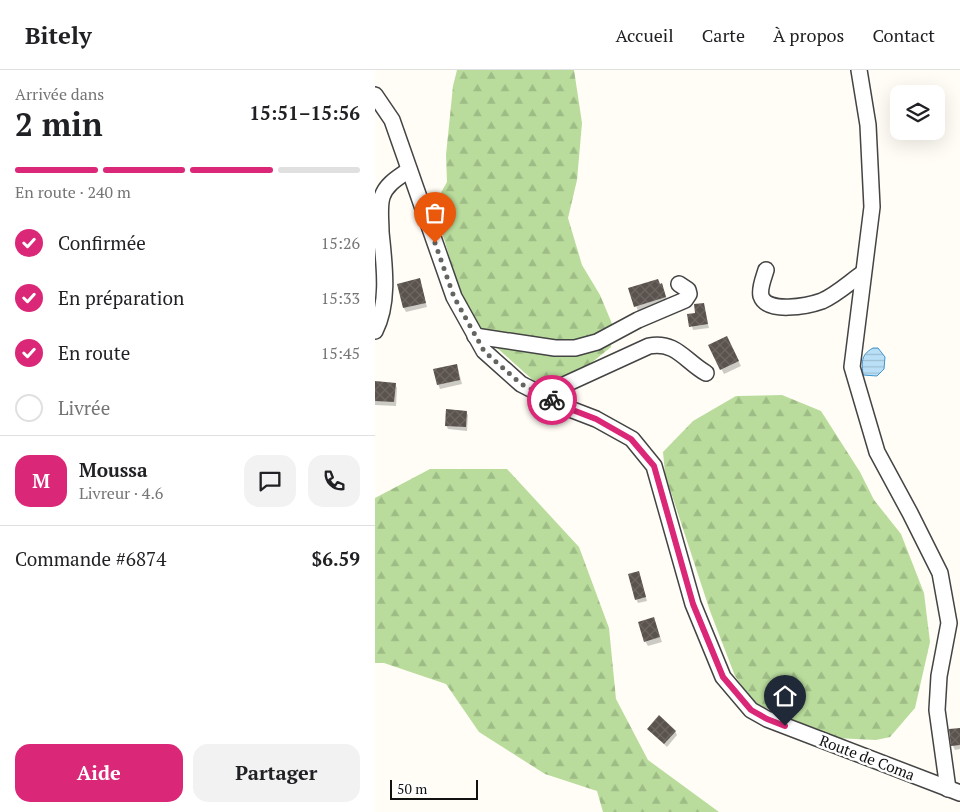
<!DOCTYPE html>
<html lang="fr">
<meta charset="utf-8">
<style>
:root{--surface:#fff;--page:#f2f2f2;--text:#202124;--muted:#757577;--line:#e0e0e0;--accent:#db2777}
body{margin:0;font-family:"PT Serif",serif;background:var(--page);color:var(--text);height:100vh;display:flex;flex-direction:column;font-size:19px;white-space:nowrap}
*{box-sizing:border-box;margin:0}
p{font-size:16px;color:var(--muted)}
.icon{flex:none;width:28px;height:28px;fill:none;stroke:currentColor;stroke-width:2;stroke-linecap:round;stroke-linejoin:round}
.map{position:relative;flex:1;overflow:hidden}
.drawer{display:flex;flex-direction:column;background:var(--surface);width:375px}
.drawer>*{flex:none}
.tools{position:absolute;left:515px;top:15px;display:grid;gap:10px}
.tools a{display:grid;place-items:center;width:55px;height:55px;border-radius:10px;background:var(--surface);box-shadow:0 5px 20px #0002;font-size:25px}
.scale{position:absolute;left:15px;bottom:12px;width:88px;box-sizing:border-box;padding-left:5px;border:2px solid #111;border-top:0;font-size:14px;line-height:18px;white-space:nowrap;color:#111;-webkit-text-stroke:4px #fff;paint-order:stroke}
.pin{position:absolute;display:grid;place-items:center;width:42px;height:42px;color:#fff;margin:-51px -21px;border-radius:50% 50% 50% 0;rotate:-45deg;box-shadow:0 0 5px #0007}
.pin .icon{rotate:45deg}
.courier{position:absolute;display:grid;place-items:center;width:50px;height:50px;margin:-25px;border:4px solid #db2777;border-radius:50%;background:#fff;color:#222;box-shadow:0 1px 6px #0007}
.headline em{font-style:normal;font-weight:700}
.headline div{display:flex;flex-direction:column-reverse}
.headline{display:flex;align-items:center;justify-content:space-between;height:85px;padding:0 15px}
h1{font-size:32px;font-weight:700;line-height:38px}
.bar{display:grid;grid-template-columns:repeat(4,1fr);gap:8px 5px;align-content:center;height:60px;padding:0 15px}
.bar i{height:6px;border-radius:4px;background:var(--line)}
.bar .selected{background:var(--accent)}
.bar p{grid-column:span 4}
.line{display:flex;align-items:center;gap:12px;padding:0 15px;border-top:1px solid var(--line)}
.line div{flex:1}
.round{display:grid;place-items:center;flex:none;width:52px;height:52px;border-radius:15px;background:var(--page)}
ol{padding:0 15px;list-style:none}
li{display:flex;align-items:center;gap:15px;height:55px}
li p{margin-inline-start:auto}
li .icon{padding:5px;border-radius:50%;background:var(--accent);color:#fff;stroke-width:4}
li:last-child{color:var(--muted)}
li i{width:28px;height:28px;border:2px solid var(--line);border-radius:50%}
.action{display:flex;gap:10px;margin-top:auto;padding:10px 15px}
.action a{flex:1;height:58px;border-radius:15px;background:var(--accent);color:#fff;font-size:20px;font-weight:700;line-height:58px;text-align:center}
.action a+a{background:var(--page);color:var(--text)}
header{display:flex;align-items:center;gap:30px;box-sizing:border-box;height:70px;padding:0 25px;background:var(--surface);border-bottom:1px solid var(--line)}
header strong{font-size:24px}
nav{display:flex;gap:28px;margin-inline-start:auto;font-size:18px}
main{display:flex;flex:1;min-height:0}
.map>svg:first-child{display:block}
.forest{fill:url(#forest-firs)}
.water{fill:url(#water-rules);stroke:#3f96cf}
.shadow{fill:#0003}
.building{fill:url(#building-cross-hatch)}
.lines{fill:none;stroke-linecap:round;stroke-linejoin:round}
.minor-casing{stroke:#444;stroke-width:18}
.minor{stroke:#fff;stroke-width:15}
.done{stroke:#646461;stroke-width:5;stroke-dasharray:0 9}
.route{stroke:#db2777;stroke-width:6}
.labels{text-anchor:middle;stroke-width:5;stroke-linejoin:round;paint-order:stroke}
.street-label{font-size:15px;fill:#111;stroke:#fff}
</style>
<header>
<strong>Bitely</strong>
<nav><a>Accueil</a><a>Carte</a><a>À propos</a><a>Contact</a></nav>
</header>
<main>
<section class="drawer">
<div class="headline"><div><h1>2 min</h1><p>Arrivée dans</p></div><em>15:51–15:56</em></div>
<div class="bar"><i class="selected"></i><i class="selected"></i><i class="selected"></i><i></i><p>En route · 240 m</p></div>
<ol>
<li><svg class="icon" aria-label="check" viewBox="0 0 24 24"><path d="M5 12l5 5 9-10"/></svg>Confirmée<p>15:26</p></li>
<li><svg class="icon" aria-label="check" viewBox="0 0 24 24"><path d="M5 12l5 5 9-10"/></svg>En préparation<p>15:33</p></li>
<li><svg class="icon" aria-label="check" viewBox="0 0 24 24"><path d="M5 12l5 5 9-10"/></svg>En route<p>15:45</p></li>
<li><i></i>Livrée</li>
</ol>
<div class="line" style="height:90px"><b class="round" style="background:var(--accent);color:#fff">M</b><div><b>Moussa</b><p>Livreur · 4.6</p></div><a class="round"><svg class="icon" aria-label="chat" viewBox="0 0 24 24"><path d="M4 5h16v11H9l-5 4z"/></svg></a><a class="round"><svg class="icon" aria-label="phone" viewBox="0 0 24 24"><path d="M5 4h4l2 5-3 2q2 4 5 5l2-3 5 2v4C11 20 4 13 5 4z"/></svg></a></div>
<div class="line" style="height:65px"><div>Commande #6874</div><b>$6.59</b></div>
<div class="action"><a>Aide</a><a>Partager</a></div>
</section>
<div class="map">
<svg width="585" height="742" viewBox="0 0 585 742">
<defs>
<pattern id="forest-firs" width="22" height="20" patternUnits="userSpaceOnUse" patternTransform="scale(1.25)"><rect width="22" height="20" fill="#b9dc9c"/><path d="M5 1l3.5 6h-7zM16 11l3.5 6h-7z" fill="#9ebc85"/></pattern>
<pattern id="water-rules" width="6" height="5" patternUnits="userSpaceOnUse" patternTransform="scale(1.25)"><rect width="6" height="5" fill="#b9e0f7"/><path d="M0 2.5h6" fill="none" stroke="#9ebfd3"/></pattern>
<pattern id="building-cross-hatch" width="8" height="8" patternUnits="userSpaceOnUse" patternTransform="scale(1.25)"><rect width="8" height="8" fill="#5a524d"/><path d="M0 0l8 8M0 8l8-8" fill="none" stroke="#6d6662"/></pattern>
</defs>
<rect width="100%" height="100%" fill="#fffdf5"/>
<g class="forest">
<path d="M 82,0 L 199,0 L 207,53 L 202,110 L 193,148 L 207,195 L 225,225 L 238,256 L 236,277 L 189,315 L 159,311 L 111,268 L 84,219 L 59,135 L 72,112 L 71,85 L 78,16 Z"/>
<path d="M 407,325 L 446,341 L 485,402 L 499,430 L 526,464 L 549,523 L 555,572 L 540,638 L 515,667 L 501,670 L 461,668 L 378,632 L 360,606 L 335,541 L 290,404 L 288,382 L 318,351 L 361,326 Z"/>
<path d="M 55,399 L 132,399 L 204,477 L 234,558 L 241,629 L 273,690 L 344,742 L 228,742 L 222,721 L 170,704 L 104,662 L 71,614 L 9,593 L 0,593 L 0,428 Z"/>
</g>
<path class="water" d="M 498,278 L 503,278 L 510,287 L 509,299 L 502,306 L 488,305 C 487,293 485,285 498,278 Z"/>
<g class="shadow">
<path d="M 45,210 L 52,237 L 31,242 L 29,238 Z"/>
<path d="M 287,215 L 293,232 L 263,241 L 255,219 Z"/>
<path d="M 328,234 L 334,258 L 318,260 L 314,245 L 322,244 Z"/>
<path d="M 354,272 L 366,296 L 349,304 L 334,276 Z"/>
<path d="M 82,295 L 87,314 L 65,319 L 63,314 Z"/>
<path d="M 0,312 L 20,314 L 22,318 L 21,336 L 0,335 Z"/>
<path d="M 91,342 L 93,345 L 92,361 L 73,359 L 71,355 Z"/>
<path d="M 264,502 L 272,531 L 263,533 L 261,529 Z"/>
<path d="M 279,549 L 287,572 L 273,576 L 270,571 Z"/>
<path d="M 273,659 L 300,661 L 302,665 L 292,677 Z"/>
<path d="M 585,660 L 585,679 L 580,680 L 578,676 Z"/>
</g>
<g class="building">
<path d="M 45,208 L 51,233 L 28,238 L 22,214 Z"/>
<path d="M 283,209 L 285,214 L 287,213 L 291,227 L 259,237 L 253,218 Z"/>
<path d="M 329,233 L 333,254 L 314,257 L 312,244 L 320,243 L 319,234 Z"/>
<path d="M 352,266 L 364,291 L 345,300 L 333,275 Z"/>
<path d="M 82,294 L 85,310 L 62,315 L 58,299 Z"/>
<path d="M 0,311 L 21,313 L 19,332 L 0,331 Z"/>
<path d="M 71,339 L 92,341 L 91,357 L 70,356 Z"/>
<path d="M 264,501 L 271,527 L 260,530 L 253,504 Z"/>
<path d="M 279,547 L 285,567 L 269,572 L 263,552 Z"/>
<path d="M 284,645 L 301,661 L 289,674 L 272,659 Z"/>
<path d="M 585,658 L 585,675 L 576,676 L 574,659 Z"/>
</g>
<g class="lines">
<g class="minor-casing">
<g id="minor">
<path d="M 484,0 L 493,55 L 497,137 L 477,297 L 502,382 L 535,443 L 565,503 L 574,553 L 564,606 L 562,640 L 573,719"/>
<path d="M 0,25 L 17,50 L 79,227 L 109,281 L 146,314 L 195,339 L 221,349 L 257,369 L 279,396 L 318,534 L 348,607 L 376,640 L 392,649 L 585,723"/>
<path d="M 391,200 C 389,207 384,218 386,226 C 392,244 433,236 447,231 C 461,225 475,212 488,203"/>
<path d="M 0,261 C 15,232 9,193 6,162 C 6,151 4,137 7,127 C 11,114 24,107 34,100"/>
<path d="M 100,266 L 180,278 L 200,278 L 222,272 L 263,250 L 310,230 L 314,224 L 313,220 L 304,214"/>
<path d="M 167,325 L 274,276 C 301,271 310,291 331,303"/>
</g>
</g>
<use href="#minor" class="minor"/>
</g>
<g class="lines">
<path class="done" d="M 60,173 L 79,227 L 109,281 L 146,314 L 177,330"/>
<path class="route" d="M 177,330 L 195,339 L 221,349 L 256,369 L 279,396 L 318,534 L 348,607 L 376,640 L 392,649 L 410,656"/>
</g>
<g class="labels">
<g class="street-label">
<text transform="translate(492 688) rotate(21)" y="5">Route de Coma</text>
</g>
</g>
</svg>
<div class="tools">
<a><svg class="icon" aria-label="layers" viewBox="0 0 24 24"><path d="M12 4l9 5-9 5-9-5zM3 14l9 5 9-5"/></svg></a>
</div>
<div class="scale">50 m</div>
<div class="pin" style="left:60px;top:173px;background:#ea580c"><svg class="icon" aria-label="bag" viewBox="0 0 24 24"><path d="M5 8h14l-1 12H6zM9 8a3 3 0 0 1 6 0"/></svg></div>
<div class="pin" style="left:410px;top:656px;background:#1f2937"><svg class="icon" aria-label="home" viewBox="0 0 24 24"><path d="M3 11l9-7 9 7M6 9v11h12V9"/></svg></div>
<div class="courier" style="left:177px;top:330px"><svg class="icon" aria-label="bike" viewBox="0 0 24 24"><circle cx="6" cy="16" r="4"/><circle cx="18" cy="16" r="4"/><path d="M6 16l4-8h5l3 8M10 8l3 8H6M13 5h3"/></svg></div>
</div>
</main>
